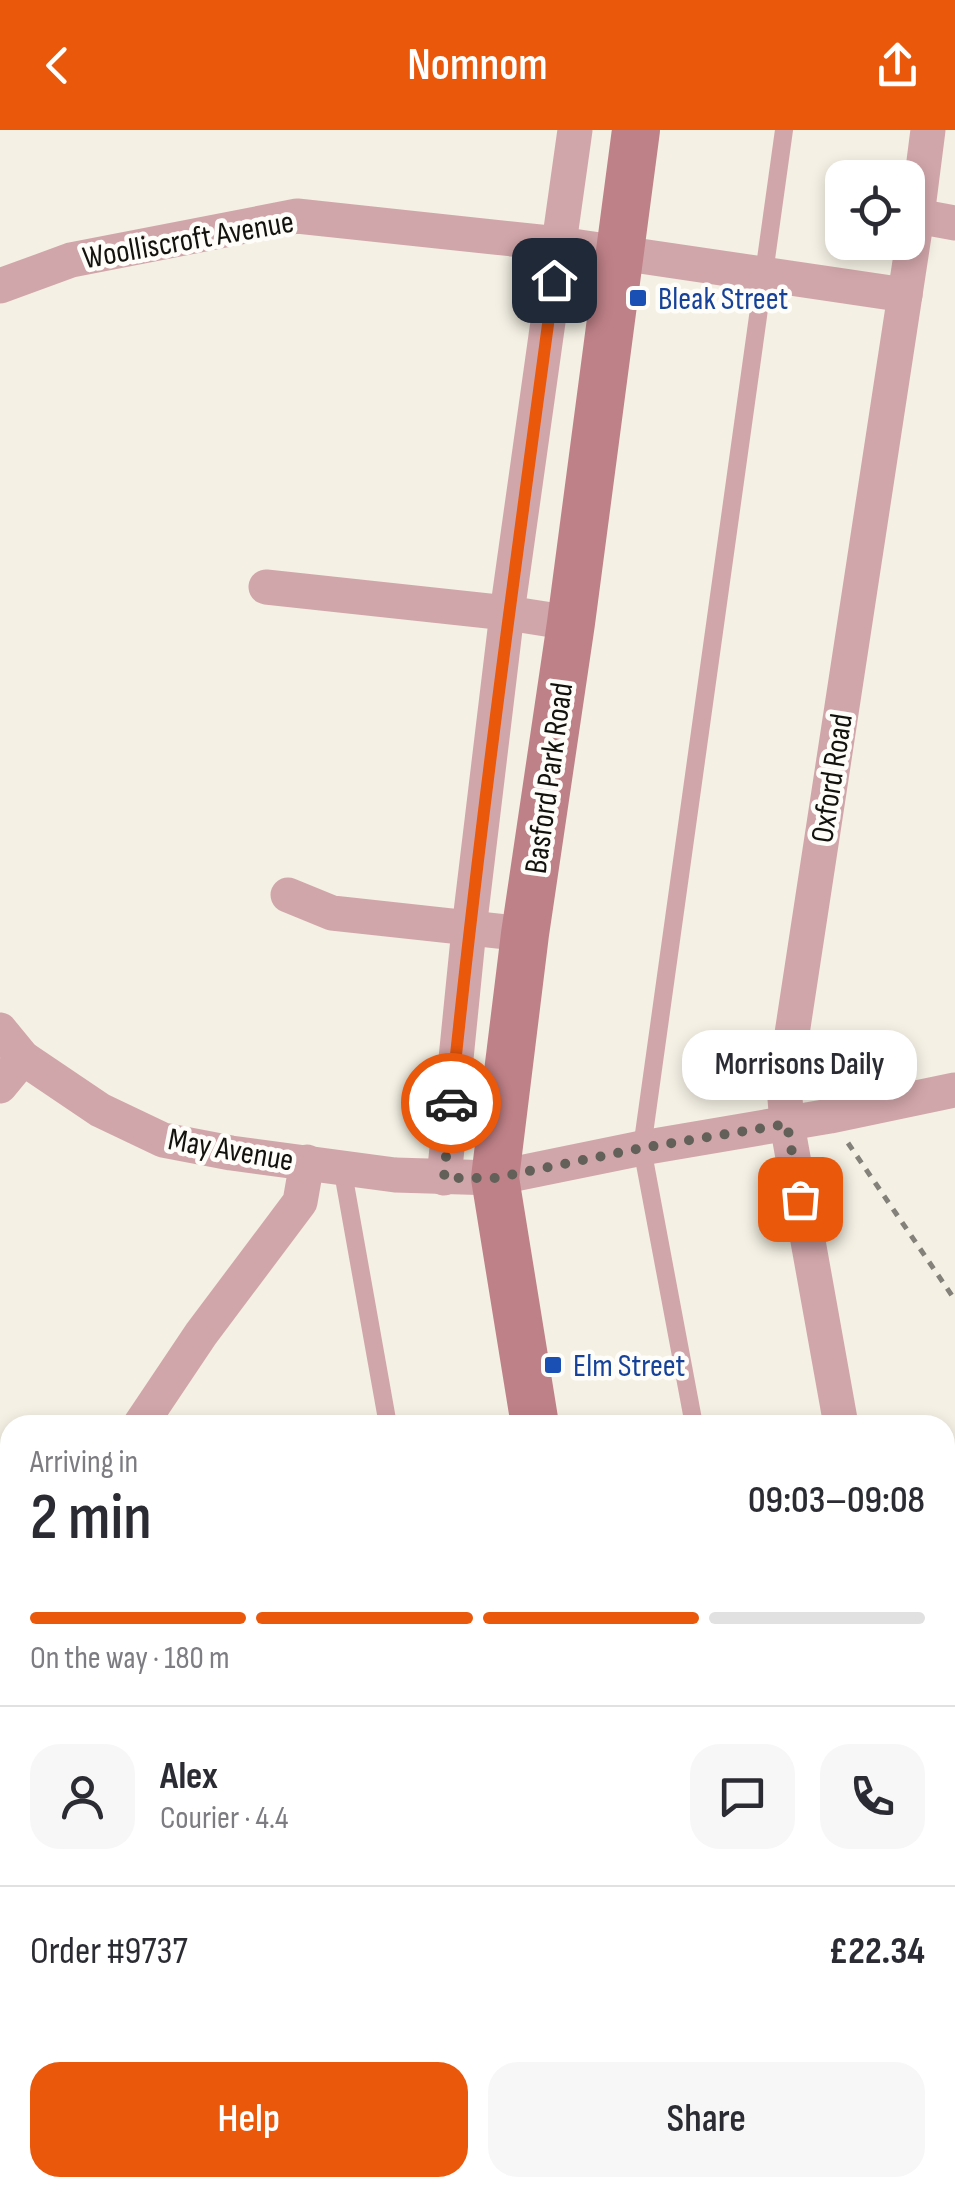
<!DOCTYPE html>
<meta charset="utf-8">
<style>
:root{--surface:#fff;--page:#f7f7f7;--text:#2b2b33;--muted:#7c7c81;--line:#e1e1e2;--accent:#ea580c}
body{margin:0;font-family:"Sofia Sans Condensed",sans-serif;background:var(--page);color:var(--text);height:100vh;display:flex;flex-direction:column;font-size:38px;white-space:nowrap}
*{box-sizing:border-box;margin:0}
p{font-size:32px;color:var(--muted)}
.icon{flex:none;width:55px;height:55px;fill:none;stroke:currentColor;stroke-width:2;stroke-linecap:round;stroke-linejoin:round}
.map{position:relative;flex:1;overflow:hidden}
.drawer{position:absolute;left:0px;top:1285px;width:955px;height:782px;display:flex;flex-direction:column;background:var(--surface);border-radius:30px 30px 0 0;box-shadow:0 5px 15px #0003}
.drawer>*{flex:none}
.tools{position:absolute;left:825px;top:30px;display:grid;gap:20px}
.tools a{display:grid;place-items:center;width:100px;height:100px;border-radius:20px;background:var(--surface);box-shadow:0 5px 15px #0003;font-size:50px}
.pin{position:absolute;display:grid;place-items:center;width:85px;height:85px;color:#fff;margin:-42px;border-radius:20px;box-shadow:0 5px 15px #0006}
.courier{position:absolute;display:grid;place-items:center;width:100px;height:100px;margin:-50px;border:8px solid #ea580c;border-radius:50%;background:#fff;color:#222;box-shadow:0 2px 12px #0007}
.bubble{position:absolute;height:70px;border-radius:30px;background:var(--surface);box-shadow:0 5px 15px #0003;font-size:32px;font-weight:600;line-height:70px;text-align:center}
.head em{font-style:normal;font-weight:600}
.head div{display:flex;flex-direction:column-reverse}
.head{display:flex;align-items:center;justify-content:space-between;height:170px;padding:0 30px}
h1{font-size:65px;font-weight:600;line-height:75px}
.bar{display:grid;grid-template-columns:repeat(4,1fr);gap:15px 10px;align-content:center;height:120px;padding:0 30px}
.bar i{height:12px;border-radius:8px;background:var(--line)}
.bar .on{background:var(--accent)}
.bar p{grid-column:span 4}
.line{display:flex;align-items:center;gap:25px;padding:0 30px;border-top:2px solid var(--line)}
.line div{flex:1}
.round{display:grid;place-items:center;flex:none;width:105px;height:105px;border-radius:30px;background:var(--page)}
.primary-button{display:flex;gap:20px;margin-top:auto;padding:20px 30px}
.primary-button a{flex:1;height:115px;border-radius:30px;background:var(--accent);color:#fff;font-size:40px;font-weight:600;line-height:115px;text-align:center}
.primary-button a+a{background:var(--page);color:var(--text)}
header{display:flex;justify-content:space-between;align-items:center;height:130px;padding:0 30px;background:var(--accent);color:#fff;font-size:45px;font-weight:600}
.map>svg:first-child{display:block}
.building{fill:#f4da81;stroke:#aba89c;stroke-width:2.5}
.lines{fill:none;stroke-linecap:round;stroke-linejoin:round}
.path{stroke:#838179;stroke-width:5;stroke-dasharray:8 8;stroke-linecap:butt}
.lane{stroke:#d1a6aa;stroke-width:18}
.street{stroke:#d1a6aa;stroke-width:35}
.secondary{stroke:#bf8188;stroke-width:48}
.done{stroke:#626059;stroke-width:10;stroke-dasharray:0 18}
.route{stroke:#ea580c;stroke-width:12}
.transit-dot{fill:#1a4fb4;stroke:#fffdf9;stroke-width:4}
.labels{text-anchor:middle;stroke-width:9;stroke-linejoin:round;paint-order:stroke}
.street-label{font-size:32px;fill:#13120e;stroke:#fffdf9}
.transit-label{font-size:32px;fill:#164399;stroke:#fffdf9;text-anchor:start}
</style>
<header><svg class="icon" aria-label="back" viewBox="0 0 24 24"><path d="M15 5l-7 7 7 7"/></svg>Nomnom<svg class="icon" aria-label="share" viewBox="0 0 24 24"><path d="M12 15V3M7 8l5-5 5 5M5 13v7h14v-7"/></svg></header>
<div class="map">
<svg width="955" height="2066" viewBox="0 0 955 2066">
<rect width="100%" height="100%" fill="#f4f0e4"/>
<g class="building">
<path d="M 0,1702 L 10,1748 L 10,1769 L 0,1772 Z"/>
<path d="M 1,1839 L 10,1845 L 10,1910 L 0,1926 Z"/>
</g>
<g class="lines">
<path class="path" d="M 848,1013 L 955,1170"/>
<g class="lane">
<path d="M 342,1037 L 388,1295"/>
<path d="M 694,1295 L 642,1018 L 784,0"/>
<path d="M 945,1555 L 955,1554"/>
<path d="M 522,2058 L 523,2066"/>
</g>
<g class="street">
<path d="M 917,86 L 955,93"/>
<path d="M 0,156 L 71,130 L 297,86 L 559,114 L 905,165"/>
<path d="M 266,457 L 507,483 L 571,493"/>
<path d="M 288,765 L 332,783 L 525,804"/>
<path d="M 0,900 L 23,928 L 100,980 L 163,1010 L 231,1023 L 395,1045 L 495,1048 L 642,1018 L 830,986 L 955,960"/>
<path d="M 0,956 L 23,928"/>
<path d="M 444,1048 L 469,799 L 507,483 L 575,0"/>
<path d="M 140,1295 L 201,1204 L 300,1072 L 307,1032"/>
<path d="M 841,1295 L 787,994 L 784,956 L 917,86 L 928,0"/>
<path d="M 0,1340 L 10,1338"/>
<path d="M 945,1411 L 955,1409"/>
<path d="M 0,1442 L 6,1471 L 10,1478"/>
<path d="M 0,1657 L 10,1655"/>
<path d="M 945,1708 L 955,1706"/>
<path d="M 945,1859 L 955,1911"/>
<path d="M 0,1977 L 10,1975"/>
<path d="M 945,2000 L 955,1999"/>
<path d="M 115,2058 L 116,2066"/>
<path d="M 549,2066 L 589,2058"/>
</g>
<g class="secondary">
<path d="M 535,1295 L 495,1048 L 525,804 L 571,493 L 636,0"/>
<path d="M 672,2058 L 674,2066"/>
</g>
</g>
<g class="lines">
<path class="done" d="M 451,973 L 444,1048 L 495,1048 L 642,1018 L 787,994 L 800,1069"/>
<path class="route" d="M 451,973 C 479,697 517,424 554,150"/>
</g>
<g class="transit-dot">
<rect x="628" y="158" width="20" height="20" rx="5"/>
<rect x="543" y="1225" width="20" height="20" rx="5"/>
</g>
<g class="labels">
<g class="street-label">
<text transform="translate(188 109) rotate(-10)" y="11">Woolliscroft Avenue</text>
<text transform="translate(548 648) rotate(-82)" y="11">Basford Park Road</text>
<text transform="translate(831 648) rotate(-81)" y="11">Oxford Road</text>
<text transform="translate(231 1019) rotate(10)" y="11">May Avenue</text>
</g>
<g class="transit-label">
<text x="658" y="179">Bleak Street</text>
<text x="573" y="1246">Elm Street</text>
</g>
</g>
</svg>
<div class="tools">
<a><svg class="icon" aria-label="locate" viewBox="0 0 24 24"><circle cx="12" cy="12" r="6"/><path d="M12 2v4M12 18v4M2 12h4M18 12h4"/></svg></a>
</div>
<div class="pin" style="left:800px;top:1069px;background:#ea580c"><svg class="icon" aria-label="bag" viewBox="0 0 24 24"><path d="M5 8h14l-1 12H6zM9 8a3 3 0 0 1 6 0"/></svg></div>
<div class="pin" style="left:554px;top:150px;background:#1f2937"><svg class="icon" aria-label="home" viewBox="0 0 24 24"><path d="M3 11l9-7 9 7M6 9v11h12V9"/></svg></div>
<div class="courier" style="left:451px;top:973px"><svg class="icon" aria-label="car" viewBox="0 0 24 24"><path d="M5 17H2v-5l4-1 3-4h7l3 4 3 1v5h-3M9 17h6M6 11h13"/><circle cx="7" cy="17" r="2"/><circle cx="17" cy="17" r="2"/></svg></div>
<div class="bubble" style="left:682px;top:900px;width:235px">Morrisons Daily</div>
<section class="drawer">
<div class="head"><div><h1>2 min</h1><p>Arriving in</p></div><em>09:03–09:08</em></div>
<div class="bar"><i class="on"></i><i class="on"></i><i class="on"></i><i></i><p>On the way · 180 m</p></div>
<div class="line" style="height:180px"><a class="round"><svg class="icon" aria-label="person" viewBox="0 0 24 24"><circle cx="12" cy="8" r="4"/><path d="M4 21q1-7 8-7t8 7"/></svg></a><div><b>Alex</b><p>Courier · 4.4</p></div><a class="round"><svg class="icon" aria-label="chat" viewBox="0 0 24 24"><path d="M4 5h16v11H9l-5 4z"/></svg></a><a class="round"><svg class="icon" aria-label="phone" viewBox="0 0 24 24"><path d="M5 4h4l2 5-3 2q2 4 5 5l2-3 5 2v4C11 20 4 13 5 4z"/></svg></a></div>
<div class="line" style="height:130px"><div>Order #9737</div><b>£22.34</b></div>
<div class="primary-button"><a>Help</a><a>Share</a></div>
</section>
</div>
